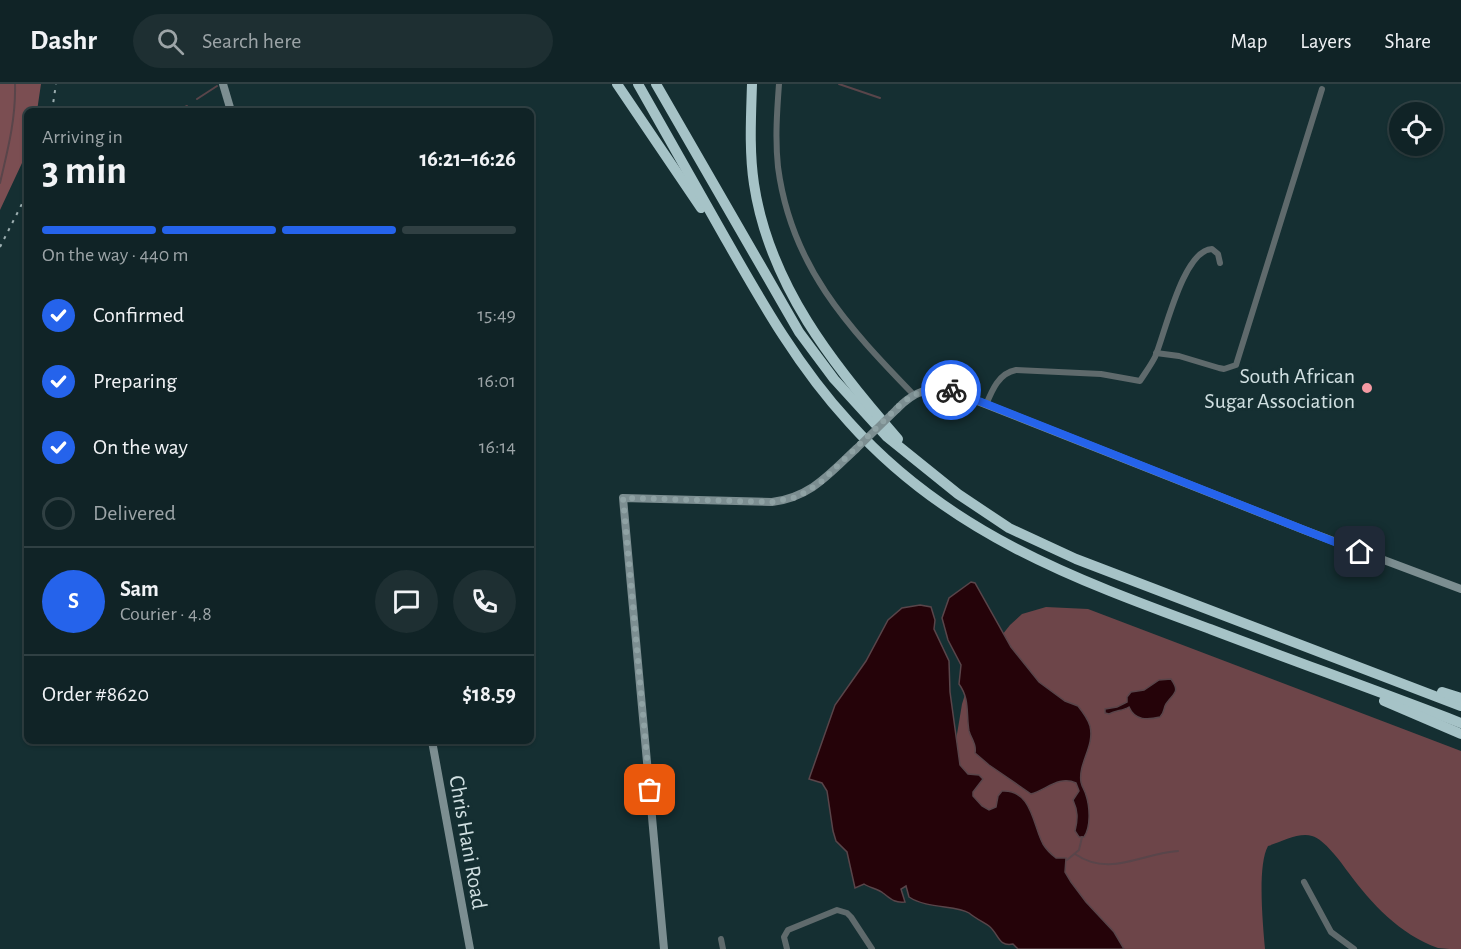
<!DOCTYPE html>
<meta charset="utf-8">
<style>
:root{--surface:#102326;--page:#1e2f32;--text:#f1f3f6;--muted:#9ca4a7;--line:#304043;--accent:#2563eb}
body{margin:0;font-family:"Alegreya Sans",sans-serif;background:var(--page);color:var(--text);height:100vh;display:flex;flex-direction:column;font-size:22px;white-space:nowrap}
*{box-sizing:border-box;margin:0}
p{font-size:20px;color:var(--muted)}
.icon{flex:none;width:33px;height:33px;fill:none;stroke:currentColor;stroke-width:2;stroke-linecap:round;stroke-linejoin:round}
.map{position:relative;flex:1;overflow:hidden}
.drawer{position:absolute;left:24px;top:24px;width:510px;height:636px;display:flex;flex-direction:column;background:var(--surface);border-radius:9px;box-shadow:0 2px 4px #0004,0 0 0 2px var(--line)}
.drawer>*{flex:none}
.fabs{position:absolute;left:1389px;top:18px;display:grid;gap:12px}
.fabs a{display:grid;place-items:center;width:54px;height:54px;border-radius:50%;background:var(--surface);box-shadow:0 2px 4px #0004,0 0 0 2px var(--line);font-size:30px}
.pin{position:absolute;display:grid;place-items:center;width:51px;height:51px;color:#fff;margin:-26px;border-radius:12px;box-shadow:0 3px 9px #0006}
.courier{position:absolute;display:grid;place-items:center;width:60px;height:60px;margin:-30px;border:4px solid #2563eb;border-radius:50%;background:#fff;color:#222;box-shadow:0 2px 8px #0007}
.headline em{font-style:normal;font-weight:700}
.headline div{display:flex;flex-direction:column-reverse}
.headline{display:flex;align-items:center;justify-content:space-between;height:102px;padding:0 18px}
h1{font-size:39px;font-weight:700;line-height:45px}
.bar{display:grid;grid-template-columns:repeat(4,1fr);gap:9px 6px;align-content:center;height:72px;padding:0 18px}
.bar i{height:8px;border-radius:4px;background:var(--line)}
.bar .active{background:var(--accent)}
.bar p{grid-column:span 4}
.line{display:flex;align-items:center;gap:15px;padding:0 18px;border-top:2px solid var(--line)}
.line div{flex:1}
.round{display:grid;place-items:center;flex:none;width:63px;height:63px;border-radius:32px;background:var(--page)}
ol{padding:0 18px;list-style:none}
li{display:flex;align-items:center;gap:18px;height:66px}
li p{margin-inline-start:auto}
li .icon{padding:6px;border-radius:50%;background:var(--accent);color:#fff;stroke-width:4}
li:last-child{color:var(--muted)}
li i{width:33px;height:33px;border:3px solid var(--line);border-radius:50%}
header{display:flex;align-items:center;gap:36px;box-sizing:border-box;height:84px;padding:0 30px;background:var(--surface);border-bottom:2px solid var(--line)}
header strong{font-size:28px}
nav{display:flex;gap:33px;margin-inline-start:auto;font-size:21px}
.search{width:420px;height:54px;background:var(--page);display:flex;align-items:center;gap:15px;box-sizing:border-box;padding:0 21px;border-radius:33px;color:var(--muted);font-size:22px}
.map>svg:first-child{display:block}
.green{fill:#6d4549}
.forest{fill:#7b4e52}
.water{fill:#250309;stroke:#59454a;stroke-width:1.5}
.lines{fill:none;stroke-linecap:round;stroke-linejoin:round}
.stream{stroke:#59454a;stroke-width:2}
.street{stroke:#5f6a6c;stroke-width:6}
.secondary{stroke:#7c8e91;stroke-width:8}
.highway{stroke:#a6c3c7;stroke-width:10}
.rail{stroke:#9caeb0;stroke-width:2;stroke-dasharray:3 6;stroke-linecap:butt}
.secondary-bridge{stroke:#7c8e91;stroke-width:8}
.done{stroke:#8fa2a4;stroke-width:6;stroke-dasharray:0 10.8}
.route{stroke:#2563eb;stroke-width:8}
.poi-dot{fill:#f49aa3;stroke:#152f32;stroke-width:2}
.labels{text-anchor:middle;stroke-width:6;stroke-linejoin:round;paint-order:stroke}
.poi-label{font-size:22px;fill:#d1e0e2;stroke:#152f32;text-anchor:end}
.street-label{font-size:22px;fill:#d1e0e2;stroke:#152f32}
</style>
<header>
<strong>Dashr</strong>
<div class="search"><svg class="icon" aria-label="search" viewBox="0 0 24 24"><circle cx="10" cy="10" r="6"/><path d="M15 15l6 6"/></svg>Search here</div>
<nav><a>Map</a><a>Layers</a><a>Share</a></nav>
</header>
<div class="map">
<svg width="1461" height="865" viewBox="0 0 1461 865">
<rect width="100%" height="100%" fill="#152f32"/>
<path class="green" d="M 1046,523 L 1088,525 L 1461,667 L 1461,865 C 1454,865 1445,865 1438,864 C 1399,850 1372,820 1348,788 C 1341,778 1324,755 1312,752 C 1299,748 1281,758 1268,762 C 1257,782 1263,841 1265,865 L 1044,865 L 950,692 L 962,620 L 968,601 L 987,570 L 1010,541 L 1022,530 Z"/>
<path class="forest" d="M 0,0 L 41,0 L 37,27 L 27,27 L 27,64 L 22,79 L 0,126 Z"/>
<g class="water">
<path d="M 971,498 L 975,499 L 1011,563 L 1039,598 L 1065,617 L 1078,622 C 1082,627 1088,635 1090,642 C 1095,662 1078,679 1081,698 C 1082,703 1085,707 1086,711 C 1090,723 1091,743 1084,753 L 1079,753 L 1075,747 C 1078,735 1078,727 1073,716 L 1079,707 L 1076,699 C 1059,691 1046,706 1031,710 L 989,681 L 975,669 C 977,660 971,655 969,647 C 966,630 970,615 959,600 L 961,581 L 948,556 L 942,534 L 949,514 Z"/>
<path d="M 920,521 L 931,523 L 935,536 L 934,545 L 949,577 L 950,608 L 960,681 L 968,690 L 979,691 L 983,695 L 973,708 L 973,712 L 982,722 L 989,726 L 996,723 L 998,712 L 1002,707 C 1032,705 1033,742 1043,760 C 1046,765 1051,770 1056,774 L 1066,774 L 1065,788 L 1071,798 L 1086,818 L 1114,848 L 1124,865 L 1018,865 L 1013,860 C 998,863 999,850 989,842 C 983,838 975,834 969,829 C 957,821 927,825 909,813 L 906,802 L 901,805 L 905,818 C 894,819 891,815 883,809 C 878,805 870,804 864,800 L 855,804 L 847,768 L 836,757 L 833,747 L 827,707 L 822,699 L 809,695 L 835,621 L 866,577 L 888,536 L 902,524 Z"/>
<path d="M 1171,595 C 1181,609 1173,609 1166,620 C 1163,625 1165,628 1160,633 C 1148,636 1135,637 1129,623 C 1123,627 1116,626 1109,630 L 1105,629 L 1105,625 L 1117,623 L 1127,618 L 1127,613 L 1131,608 L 1144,606 L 1159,596 Z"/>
</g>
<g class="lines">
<g class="stream">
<path d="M 839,0 L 880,14"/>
<path d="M 197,15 L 217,2"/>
<path d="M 177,27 L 187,22"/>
<path d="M 0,99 C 8,65 16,34 15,0"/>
<path d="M 1075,770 C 1110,794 1142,769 1178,767"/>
<path d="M 1067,776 L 1079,766 L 1082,753"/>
</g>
<g class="street">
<path d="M 779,0 C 777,27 775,55 778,83 C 791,182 847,242 914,311"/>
<path d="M 1156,269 L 1179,272 L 1219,284 L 1224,285 L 1236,281 L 1322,5"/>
<path d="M 986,321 C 992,306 999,289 1016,286 L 1101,290 L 1140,297 C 1145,289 1151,281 1155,273 C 1165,250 1183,166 1212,165 L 1218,170 L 1220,179"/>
<path d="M 1304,798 L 1331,848 L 1354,865"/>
<path d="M 721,855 L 723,865"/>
<path d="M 787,865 L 784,853 L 788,846 L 837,826 L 847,829 L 851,833 L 872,865"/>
</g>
<g class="secondary">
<path d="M 223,0 L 231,27"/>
<path d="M 897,325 C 913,308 930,301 952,307 L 1304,446 L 1461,505"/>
<path d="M 432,657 L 470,865"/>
<path d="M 664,865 L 623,414 L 772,418 C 811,413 829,390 856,365"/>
</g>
<g class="highway">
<path d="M 617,0 L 701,124"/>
<path d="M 638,0 C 667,51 695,101 724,152 C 761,217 798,283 849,338 C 948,449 1074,495 1210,545 C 1294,577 1378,607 1461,639"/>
<path d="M 656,0 L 784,222 L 799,248 L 834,295 L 886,352 L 958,410 L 1009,444 L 1076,475 L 1461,622"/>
<path d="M 752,0 C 751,33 749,67 754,100 C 769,200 833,281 898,355"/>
<path d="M 1442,608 L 1461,614"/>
<path d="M 1384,617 L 1461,650"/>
</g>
<g class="rail">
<path d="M 52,27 L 56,0"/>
<path d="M 0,163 L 27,110"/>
</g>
<path class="secondary-bridge" d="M 856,365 L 897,325"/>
</g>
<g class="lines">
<path class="done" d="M 650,706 L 623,414 L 772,418 L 797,413 L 820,399 L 903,318 C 919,307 932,302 951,306"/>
<path class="route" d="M 951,306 L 1360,468"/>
</g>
<circle class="poi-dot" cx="1367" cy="304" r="6"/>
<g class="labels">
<g class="poi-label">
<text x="1355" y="299">South African<tspan x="1355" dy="25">Sugar Association</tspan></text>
</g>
<g class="street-label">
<text transform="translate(469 758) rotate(80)" y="8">Chris Hani Road</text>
</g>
</g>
</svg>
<div class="fabs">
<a><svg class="icon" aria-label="locate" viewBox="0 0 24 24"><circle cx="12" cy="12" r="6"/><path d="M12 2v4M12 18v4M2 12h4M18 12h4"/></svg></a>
</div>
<div class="pin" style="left:650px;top:706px;background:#ea580c"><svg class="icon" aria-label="bag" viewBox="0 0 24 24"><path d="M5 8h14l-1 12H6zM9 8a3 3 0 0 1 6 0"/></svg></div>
<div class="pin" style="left:1360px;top:468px;background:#1f2937"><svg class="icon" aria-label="home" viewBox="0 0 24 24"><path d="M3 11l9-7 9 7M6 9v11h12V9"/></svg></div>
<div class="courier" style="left:951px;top:306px"><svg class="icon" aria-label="bike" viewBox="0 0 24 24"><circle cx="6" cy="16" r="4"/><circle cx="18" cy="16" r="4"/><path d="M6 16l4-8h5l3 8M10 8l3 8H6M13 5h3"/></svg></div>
<section class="drawer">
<div class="headline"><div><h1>3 min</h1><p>Arriving in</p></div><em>16:21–16:26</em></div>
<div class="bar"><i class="active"></i><i class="active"></i><i class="active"></i><i></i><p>On the way · 440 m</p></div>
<ol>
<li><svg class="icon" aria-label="check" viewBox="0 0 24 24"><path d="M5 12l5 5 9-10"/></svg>Confirmed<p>15:49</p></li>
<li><svg class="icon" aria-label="check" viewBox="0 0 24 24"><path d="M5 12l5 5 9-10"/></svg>Preparing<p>16:01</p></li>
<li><svg class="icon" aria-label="check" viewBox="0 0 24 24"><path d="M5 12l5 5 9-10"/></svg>On the way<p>16:14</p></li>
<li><i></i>Delivered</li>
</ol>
<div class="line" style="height:108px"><b class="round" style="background:var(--accent);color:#fff">S</b><div><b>Sam</b><p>Courier · 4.8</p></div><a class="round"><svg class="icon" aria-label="chat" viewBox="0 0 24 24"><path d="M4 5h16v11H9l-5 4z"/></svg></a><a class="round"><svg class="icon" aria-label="phone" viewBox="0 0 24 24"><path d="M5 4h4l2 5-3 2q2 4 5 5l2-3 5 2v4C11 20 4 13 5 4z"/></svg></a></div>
<div class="line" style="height:78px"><div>Order #8620</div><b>$18.59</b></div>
</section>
</div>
